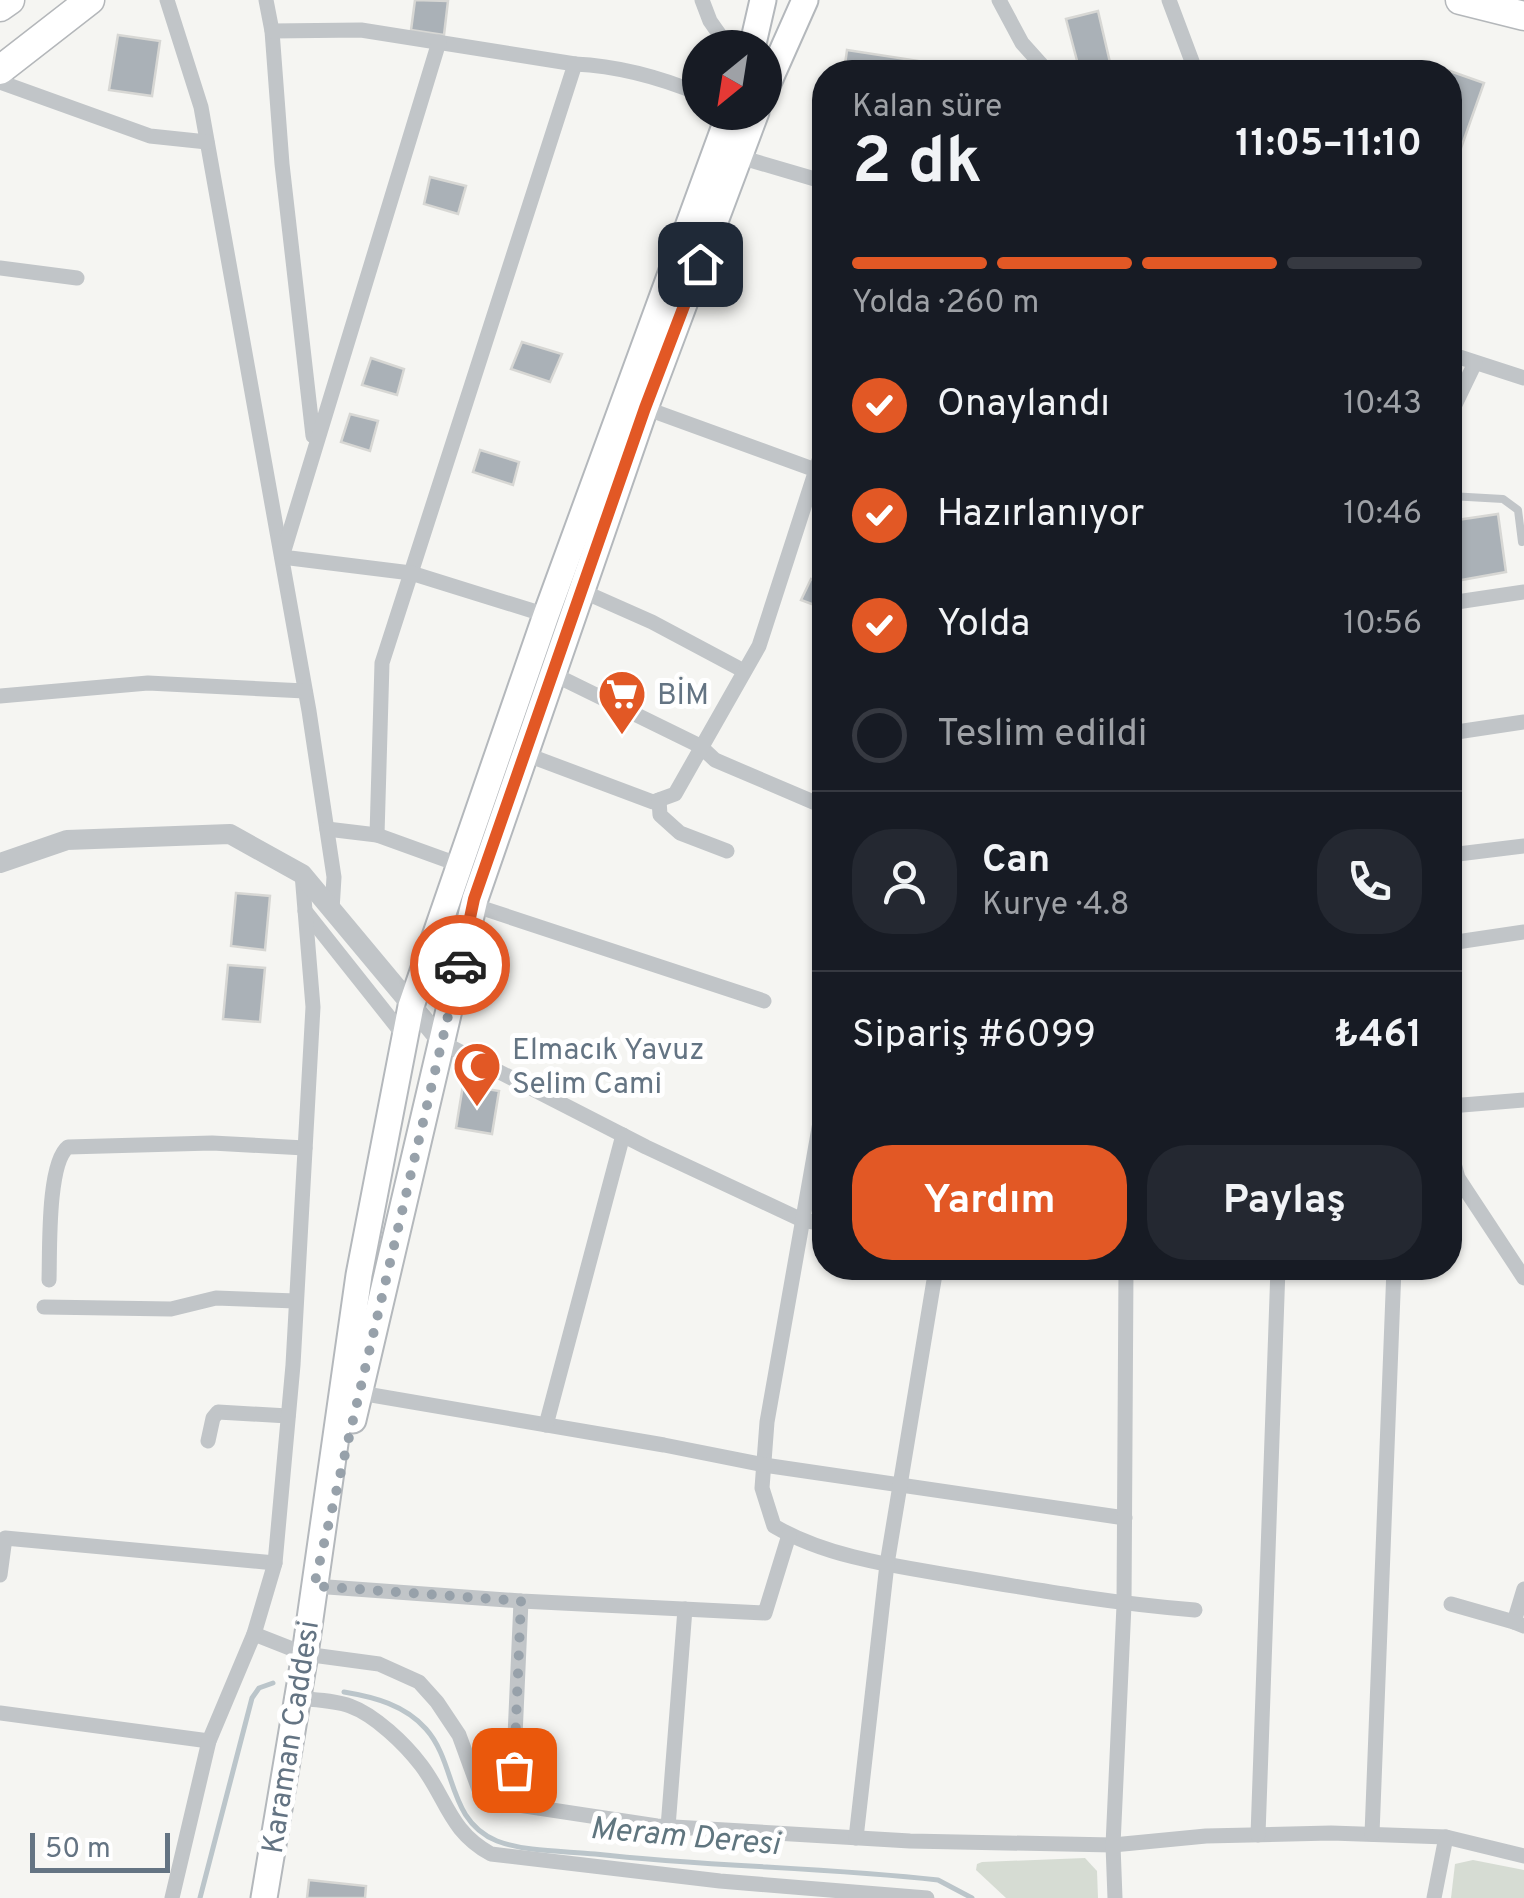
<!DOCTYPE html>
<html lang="tr">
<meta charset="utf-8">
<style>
:root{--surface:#171b24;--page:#242831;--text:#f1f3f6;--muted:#9ea1a6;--line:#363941;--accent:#e25825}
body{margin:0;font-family:Overpass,sans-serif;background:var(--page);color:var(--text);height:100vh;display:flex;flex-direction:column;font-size:38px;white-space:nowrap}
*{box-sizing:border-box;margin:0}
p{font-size:32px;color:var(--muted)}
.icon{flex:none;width:55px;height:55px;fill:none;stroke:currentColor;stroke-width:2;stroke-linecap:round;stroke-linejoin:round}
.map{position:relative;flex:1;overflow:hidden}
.side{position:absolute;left:812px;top:60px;width:650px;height:1220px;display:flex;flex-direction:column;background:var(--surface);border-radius:40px;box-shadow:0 2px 8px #0004}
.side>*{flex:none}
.needle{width:65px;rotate:210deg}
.buttons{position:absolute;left:682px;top:30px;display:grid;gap:20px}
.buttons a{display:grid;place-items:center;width:100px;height:100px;border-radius:50%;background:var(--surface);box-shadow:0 2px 8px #0004;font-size:50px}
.scale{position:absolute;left:30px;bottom:25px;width:140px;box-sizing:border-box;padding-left:10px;border:5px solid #647483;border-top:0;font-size:28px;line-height:35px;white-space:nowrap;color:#647483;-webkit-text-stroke:8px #fff;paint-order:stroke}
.pin{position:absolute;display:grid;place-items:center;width:85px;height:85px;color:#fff;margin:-42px;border-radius:20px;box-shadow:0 5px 15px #0006}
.courier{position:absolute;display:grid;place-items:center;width:100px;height:100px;margin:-50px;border:8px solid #e25825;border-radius:50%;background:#fff;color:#222;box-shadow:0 2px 12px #0007}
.headline em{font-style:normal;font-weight:700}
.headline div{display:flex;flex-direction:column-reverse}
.headline{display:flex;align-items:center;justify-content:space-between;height:170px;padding:0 40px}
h1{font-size:65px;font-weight:700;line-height:75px}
.bar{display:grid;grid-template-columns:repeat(4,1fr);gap:15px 10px;align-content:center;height:120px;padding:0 40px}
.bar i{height:12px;border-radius:8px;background:var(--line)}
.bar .active{background:var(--accent)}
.bar p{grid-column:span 4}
.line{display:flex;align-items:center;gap:25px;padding:0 40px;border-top:2px solid var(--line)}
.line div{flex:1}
.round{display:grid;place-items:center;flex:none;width:105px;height:105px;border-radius:40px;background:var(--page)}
ol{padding:0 40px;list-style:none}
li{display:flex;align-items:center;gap:30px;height:110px}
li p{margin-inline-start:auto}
li .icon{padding:10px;border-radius:50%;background:var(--accent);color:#fff;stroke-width:4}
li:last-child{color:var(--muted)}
li i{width:55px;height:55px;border:5px solid var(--line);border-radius:50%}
.cta{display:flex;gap:20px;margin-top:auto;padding:20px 40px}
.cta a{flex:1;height:115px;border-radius:40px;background:var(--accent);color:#fff;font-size:40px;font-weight:700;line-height:115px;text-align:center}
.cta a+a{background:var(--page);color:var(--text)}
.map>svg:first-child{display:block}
.green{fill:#d6dcd3}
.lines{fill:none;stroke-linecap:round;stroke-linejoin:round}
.stream{stroke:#bbc5ca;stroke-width:5}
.building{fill:#aab1b7;stroke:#d7d7d4;stroke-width:2.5}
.primary-casing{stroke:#b4b8bc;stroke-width:29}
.trunk-casing{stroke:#b4b7ba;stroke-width:31}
.service{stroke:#c1c5c8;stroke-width:8}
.minor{stroke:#c1c5c8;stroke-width:15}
.tertiary{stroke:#c1c5c8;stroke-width:20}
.primary{stroke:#fff;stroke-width:25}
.trunk{stroke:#fff;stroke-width:28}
.done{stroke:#97a1aa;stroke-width:10;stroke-dasharray:0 18}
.route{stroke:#e25825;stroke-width:12}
.labels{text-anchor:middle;stroke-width:10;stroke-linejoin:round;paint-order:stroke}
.poi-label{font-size:30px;fill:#647483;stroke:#fff;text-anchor:start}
.street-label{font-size:30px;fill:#647483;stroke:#fff}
.water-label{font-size:32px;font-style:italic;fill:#60767f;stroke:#fff}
</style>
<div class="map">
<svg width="1524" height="1898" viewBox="0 0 1524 1898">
<rect width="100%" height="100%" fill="#f5f5f2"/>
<g class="green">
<path d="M 1085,1858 L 1097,1871 L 1098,1898 L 1006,1898 L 976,1870 L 977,1864 L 982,1862 Z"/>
<path d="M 1473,1860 L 1524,1870 L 1524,1898 L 1451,1898 L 1455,1864 Z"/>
</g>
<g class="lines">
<g class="stream">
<path d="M 344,1692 C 374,1697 405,1705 426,1729 C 457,1764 447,1821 497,1841 C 526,1852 564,1851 595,1854 C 709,1867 824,1867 938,1880 L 972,1898"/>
<path d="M 200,1898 L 252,1698 L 259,1688 L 273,1683"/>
</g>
</g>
<g class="building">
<path d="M 415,0 L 448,1 L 444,35 L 411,30 Z"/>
<path d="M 1098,11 L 1112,71 L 1080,72 L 1066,19 Z"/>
<path d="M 118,35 L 160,41 L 152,96 L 109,90 Z"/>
<path d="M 847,50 L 925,62 L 924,72 L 844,72 Z"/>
<path d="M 925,62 L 983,71 L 983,72 L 924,72 Z"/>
<path d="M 1447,70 L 1484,83 L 1450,179 L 1450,72 L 1446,72 Z"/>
<path d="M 430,177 L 466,186 L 458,214 L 424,204 Z"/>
<path d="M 522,342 L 562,354 L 550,382 L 511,369 Z"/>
<path d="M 371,358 L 404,369 L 397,395 L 362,385 Z"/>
<path d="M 350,414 L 378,421 L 370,451 L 341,442 Z"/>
<path d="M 480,450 L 519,462 L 513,485 L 473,472 Z"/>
<path d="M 1456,512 L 1457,520 L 1498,514 L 1506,572 L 1456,581 L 1455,577 L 1450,577 L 1450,582 L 1450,513 Z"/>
<path d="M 811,579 L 825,585 L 825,609 L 801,600 Z"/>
<path d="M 236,893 L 270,896 L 265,950 L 231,946 Z"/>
<path d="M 228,965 L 265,968 L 260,1022 L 223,1019 Z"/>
<path d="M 463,1085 L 499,1091 L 492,1134 L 456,1128 Z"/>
<path d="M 309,1880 L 366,1886 L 365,1898 L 307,1898 Z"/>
</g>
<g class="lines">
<g class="primary-casing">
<g id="primary">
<path d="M 752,48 L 763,0"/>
<path d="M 765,90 L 805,0"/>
<path d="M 353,1420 L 475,899 L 645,408 L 756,112"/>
<path d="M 264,1898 L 305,1654 L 359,1275 L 411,1006 L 546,615 L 730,112"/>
</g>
</g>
<g class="trunk-casing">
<g id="trunk">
<path d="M 1460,0 L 1524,16"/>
<path d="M 0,7 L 10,0"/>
<path d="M 0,70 L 90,0"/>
</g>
</g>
<path class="service" d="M 1450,496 L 1503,499 L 1518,510 L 1522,542"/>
<g class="minor">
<path d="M 167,0 L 201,107 L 309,711 L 334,877 L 332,910"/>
<path d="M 266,0 L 272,31 L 282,164 L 313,436"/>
<path d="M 702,0 L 710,21 L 729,48"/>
<path d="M 999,0 L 1022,43 L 1048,72"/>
<path d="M 1169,0 L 1196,72"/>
<path d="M 272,31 L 361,30 L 575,64 L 382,663 L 377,835"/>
<path d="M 439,42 L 282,557 L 411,573 L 546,615"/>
<path d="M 575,64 C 619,66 659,77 700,94"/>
<path d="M 0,82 L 150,136 L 207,142"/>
<path d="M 740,157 L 825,182"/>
<path d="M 0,268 L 77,278"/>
<path d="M 1450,354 L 1524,378"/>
<path d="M 645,408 L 821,472"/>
<path d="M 1450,415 L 1475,363"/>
<path d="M 582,591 L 652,622 L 744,671"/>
<path d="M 1450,603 L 1524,592"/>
<path d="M 553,674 L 700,746 L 715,760 L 825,807"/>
<path d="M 0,696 L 148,683 L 305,691"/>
<path d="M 1450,733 L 1524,722"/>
<path d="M 525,754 L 653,802 L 675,794 L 759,646 L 825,442"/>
<path d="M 659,800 L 660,815 L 680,833 L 727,851"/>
<path d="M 327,829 L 377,835 L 460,865"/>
<path d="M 1450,855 L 1524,846"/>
<path d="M 473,905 L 764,1001"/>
<path d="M 305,911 L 405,1037"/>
<path d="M 1450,943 L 1524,932"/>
<path d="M 443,1043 L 646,1147 L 802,1220 L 825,1224"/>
<path d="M 825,1094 L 767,1422 L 762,1488 L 774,1526 C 830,1559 903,1567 966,1578 C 1042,1591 1118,1604 1195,1610"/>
<path d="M 1450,1106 L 1524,1100"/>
<path d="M 1450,1149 L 1458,1178 L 1524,1278"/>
<path d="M 49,1280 C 50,1253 47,1163 68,1147 L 212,1143 L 305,1148"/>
<path d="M 44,1307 L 171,1309 L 216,1298 L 296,1301"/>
<path d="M 360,1393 L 664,1445 L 764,1465 L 1125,1518"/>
<path d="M 546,1425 L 623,1135"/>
<path d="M 208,1441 L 213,1418 L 218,1412 L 288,1416"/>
<path d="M 0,1575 L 5,1538 L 275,1563"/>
<path d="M 314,1586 L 521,1601 L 765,1613 L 789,1535"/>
<path d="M 1524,1589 L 1514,1622 L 1524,1626"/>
<path d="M 521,1601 L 512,1804 L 657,1826 L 910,1841 L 1113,1845 L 1206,1836 L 1331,1833 L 1446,1837 L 1524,1856"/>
<path d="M 1451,1604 L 1514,1622"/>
<path d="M 254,1634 L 305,1654 L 379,1664 L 419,1682 L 437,1702 L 459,1735 L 481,1795 L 491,1805 L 512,1804"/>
<path d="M 296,1698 C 313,1700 334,1700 350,1706 C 375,1715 405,1744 421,1765 C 447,1799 449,1831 491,1854 L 720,1881 L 927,1898"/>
<path d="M 0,1713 L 209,1741"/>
<path d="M 668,1827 L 685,1609"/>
<path d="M 1372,1834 L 1394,1268"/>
<path d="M 1258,1835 L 1278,1268"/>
<path d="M 856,1838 L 887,1564 L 936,1268"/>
<path d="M 172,1898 L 209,1741 L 254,1634 L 275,1563 L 293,1365 L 313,1007 L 302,874"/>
<path d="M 1115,1898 L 1113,1845 L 1124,1605 L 1126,1268"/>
<path d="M 1434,1898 L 1446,1837"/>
</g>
<path class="tertiary" d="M 0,863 L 67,840 L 230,834 L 302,874 L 443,1043"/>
<use href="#primary" class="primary"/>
<use href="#trunk" class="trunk"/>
</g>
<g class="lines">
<path class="done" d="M 460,965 L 314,1586 L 521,1601 L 514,1770"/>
<path class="route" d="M 460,965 L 474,899 L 645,408 L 700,264"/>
</g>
<defs>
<g id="supermarket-pin" transform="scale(2.5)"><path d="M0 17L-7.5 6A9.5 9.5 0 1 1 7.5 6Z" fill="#e25825" stroke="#fff"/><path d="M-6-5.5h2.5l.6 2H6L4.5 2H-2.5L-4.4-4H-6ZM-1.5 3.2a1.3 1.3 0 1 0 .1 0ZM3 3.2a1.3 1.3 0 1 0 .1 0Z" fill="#fff"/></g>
<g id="mosque-pin" transform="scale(2.5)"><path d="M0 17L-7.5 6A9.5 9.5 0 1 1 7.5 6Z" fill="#e25825" stroke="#fff"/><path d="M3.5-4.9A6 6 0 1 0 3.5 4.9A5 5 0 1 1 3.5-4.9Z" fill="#fff"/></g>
</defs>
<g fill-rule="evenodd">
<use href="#supermarket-pin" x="622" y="694"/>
<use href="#mosque-pin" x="477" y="1066"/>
</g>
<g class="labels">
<g class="poi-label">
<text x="657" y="704">BİM</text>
<text x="512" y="1059">Elmacık Yavuz<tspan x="512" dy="34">Selim Cami</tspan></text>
</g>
<g class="street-label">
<text transform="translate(290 1737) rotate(-81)" y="10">Karaman Caddesi</text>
</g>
<g class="water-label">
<text transform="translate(685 1835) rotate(5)" y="11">Meram Deresi</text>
</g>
</g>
</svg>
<div class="buttons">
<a><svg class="needle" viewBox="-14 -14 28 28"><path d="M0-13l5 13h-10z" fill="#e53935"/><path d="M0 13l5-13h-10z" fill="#9ea1a6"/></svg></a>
</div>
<div class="scale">50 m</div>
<div class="pin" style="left:514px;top:1770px;background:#ea580c"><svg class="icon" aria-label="bag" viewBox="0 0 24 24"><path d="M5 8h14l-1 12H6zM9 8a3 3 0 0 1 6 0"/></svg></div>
<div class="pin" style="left:700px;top:264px;background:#1f2937"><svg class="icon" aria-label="home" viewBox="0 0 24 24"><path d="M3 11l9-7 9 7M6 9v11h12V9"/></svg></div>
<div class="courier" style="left:460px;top:965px"><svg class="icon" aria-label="car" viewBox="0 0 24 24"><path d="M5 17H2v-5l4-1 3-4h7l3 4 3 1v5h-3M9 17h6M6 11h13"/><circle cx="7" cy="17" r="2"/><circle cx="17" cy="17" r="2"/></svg></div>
<section class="side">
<div class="headline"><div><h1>2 dk</h1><p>Kalan süre</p></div><em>11:05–11:10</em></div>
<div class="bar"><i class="active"></i><i class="active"></i><i class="active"></i><i></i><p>Yolda · 260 m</p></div>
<ol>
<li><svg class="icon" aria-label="check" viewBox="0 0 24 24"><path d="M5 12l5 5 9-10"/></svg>Onaylandı<p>10:43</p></li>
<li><svg class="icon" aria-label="check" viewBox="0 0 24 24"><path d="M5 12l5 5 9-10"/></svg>Hazırlanıyor<p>10:46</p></li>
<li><svg class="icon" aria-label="check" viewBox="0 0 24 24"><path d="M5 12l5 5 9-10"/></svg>Yolda<p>10:56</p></li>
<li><i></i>Teslim edildi</li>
</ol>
<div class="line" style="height:180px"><a class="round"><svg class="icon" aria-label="person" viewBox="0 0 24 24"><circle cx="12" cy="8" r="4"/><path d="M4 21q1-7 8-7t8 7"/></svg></a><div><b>Can</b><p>Kurye · 4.8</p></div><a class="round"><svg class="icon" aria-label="phone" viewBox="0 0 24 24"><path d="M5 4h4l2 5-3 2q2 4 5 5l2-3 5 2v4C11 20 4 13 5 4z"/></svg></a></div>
<div class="line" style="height:130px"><div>Sipariş #6099</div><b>₺461</b></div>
<div class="cta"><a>Yardım</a><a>Paylaş</a></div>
</section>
</div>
